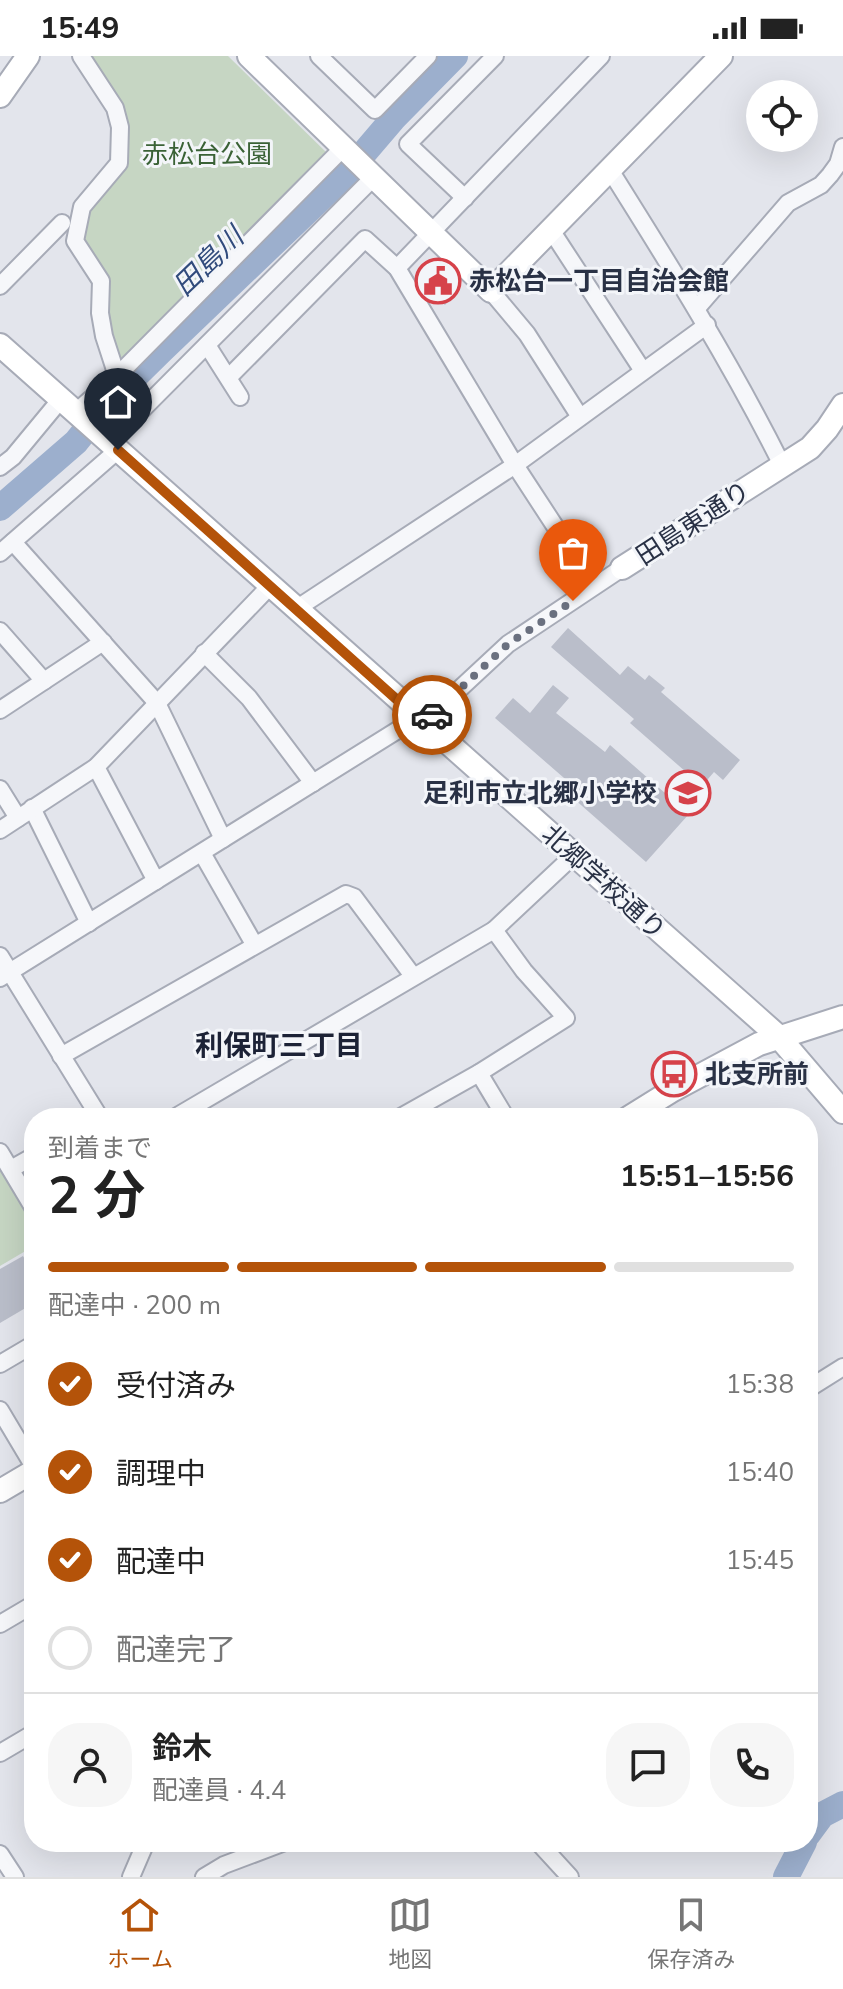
<!DOCTYPE html>
<html lang="ja">
<meta charset="utf-8">
<style>
:root{--surface:#fff;--page:#f6f6f6;--text:#222;--muted:#767676;--line:#e0e0e0;--accent:#b45309}
body{margin:0;font-family:"Nunito Sans","Noto Sans JP",sans-serif;background:var(--page);color:var(--text);height:100vh;display:flex;flex-direction:column;font-size:30px;white-space:nowrap}
*{box-sizing:border-box;margin:0}
p{font-size:26px;color:var(--muted)}
.icon{flex:none;width:44px;height:44px;fill:none;stroke:currentColor;stroke-width:2;stroke-linecap:round;stroke-linejoin:round}
.map{position:relative;flex:1;overflow:hidden}
.details{position:absolute;left:24px;top:1052px;width:794px;height:744px;display:flex;flex-direction:column;background:var(--surface);border-radius:32px;box-shadow:0 8px 32px #0002}
.details>*{flex:none}
.tools{position:absolute;left:746px;top:24px;display:grid;gap:16px}
.tools a{display:grid;place-items:center;width:72px;height:72px;border-radius:50%;background:var(--surface);box-shadow:0 8px 32px #0002;font-size:40px}
.pin{position:absolute;display:grid;place-items:center;width:68px;height:68px;color:#fff;margin:-82px -34px;border-radius:50% 50% 50% 0;rotate:-45deg;box-shadow:0 0 8px #0007}
.pin .icon{rotate:45deg}
.courier{position:absolute;display:grid;place-items:center;width:80px;height:80px;margin:-40px;border:6px solid #b45309;border-radius:50%;background:#fff;color:#222;box-shadow:0 2px 10px #0007}
.summary em{font-style:normal;font-weight:700}
.summary div{display:flex;flex-direction:column-reverse}
.summary{display:flex;align-items:center;justify-content:space-between;height:136px;padding:0 24px}
h1{font-size:52px;font-weight:700;line-height:60px}
.bar{display:grid;grid-template-columns:repeat(4,1fr);gap:12px 8px;align-content:center;height:96px;padding:0 24px}
.bar i{height:10px;border-radius:6px;background:var(--line)}
.bar .selected{background:var(--accent)}
.bar p{grid-column:span 4}
.line{display:flex;align-items:center;gap:20px;padding:0 24px;border-top:2px solid var(--line)}
.line div{flex:1}
.round{display:grid;place-items:center;flex:none;width:84px;height:84px;border-radius:32px;background:var(--page)}
ol{padding:0 24px;list-style:none}
li{display:flex;align-items:center;gap:24px;height:88px}
li p{margin-inline-start:auto}
li .icon{padding:8px;border-radius:50%;background:var(--accent);color:#fff;stroke-width:4}
li:last-child{color:var(--muted)}
li i{width:44px;height:44px;border:4px solid var(--line);border-radius:50%}
.status{display:flex;justify-content:space-between;align-items:center;height:56px;padding:0 40px;background:var(--surface);direction:ltr}
.status svg{height:22px;fill:currentColor}
.menu{display:flex;justify-content:space-around;align-items:center;height:112px;border-top:2px solid var(--line);background:var(--surface);font-size:22px;color:var(--muted)}
.menu a{display:grid;justify-items:center;gap:4px}
.menu .selected{color:var(--accent)}
.map>svg:first-child{display:block}
.green{fill:#c6d6c3}
.lines{fill:none;stroke-linecap:round;stroke-linejoin:round}
.river{stroke:#9cafcd;stroke-width:26}
.building{fill:#babeca}
.street-casing{stroke:#a7abb7;stroke-width:20}
.secondary-casing{stroke:#a7abb7;stroke-width:26}
.street{stroke:#f6f7fa;stroke-width:16}
.secondary{stroke:#fff;stroke-width:22}
.done{stroke:#6a707f;stroke-width:8;stroke-dasharray:0 14.4}
.route{stroke:#b45309;stroke-width:10}
.labels{text-anchor:middle;stroke-width:6;stroke-linejoin:round;paint-order:stroke}
.park-label{font-size:26px;fill:#3a6236;stroke:#f3f5f9}
.poi-label{font-size:26px;font-weight:bold;fill:#293145;stroke:#f3f5f9;text-anchor:start}
.street-label{font-size:26px;fill:#293145;stroke:#f3f5f9}
.water-label{font-size:28px;font-style:italic;fill:#314b7c;stroke:#f3f5f9}
.neighbourhood-label{font-size:28px;font-weight:bold;fill:#1c2236;stroke:#f3f5f9}
</style>
<div class="status"><b>15:49</b><svg viewBox="0 0 49 12"><path d="M0 12V9h3v3zM5 12V6h3v6zM10 12V3h3v9zM15 12V0h3v12zM26 1h20v11H26zM47 4h2v5h-2z"/></svg></div>
<div class="map">
<svg width="843" height="1821" viewBox="0 0 843 1821">
<rect width="100%" height="100%" fill="#e3e5ec"/>
<g class="green">
<path d="M 88,0 L 228,0 L 328,98 L 120,309 L 80,183 L 83,156 L 124,110 L 123,57 Z"/>
<path d="M 0,1112 L 34,1170 L 34,1190 L 0,1210 Z"/>
</g>
<g class="lines">
<g class="river">
<path d="M 0,452 L 76,386 L 104,351 L 162,294 L 346,118 L 393,63 L 455,0"/>
<path d="M 808,1778 L 822,1759 L 843,1748"/>
<path d="M 786,1821 L 804,1786"/>
</g>
</g>
<g class="building">
<path d="M 430,204 L 459,233 L 445,249 L 429,235 L 433,231 L 418,217 Z"/>
<path d="M 568,572 L 620,619 L 628,610 L 645,624 L 649,619 L 665,632 L 661,636 L 740,704 L 723,724 L 714,716 L 702,730 L 630,667 L 634,663 L 551,591 Z"/>
<path d="M 553,629 L 569,642 L 556,657 L 605,696 L 610,689 L 689,758 L 646,806 L 573,742 L 579,735 L 495,662 L 513,642 L 530,657 Z"/>
<path d="M 23,1200 L 34,1219 L 34,1247 L 0,1267 L 0,1213 Z"/>
</g>
<g class="lines">
<g class="street-casing">
<g id="street">
<path d="M 81,0 L 115,52 L 120,71 L 119,107 L 82,151 L 75,185 L 101,225 L 100,257 L 104,280 L 117,320"/>
<path d="M 319,0 L 375,54 L 428,0"/>
<path d="M 610,114 C 671,211 731,307 782,409"/>
<path d="M 465,142 L 408,88 L 495,0"/>
<path d="M 551,174 L 643,315"/>
<path d="M 397,212 L 601,0"/>
<path d="M 0,230 L 62,167"/>
<path d="M 491,235 L 527,278 L 580,361"/>
<path d="M 697,252 L 788,147 L 821,129 L 830,119 L 838,108 L 843,91"/>
<path d="M 207,289 L 240,341"/>
<path d="M 229,321 L 365,183 L 397,212 L 515,409 L 594,530"/>
<path d="M 76,356 L 117,320 L 343,92"/>
<path d="M 110,386 L 374,121"/>
<path d="M 0,411 L 13,401 L 61,343"/>
<path d="M 13,486 L 157,647 L 223,783"/>
<path d="M 0,497 L 118,394"/>
<path d="M 296,553 L 515,409 L 707,269"/>
<path d="M 0,575 L 44,625"/>
<path d="M 204,597 L 249,642 L 313,727"/>
<path d="M 0,654 L 103,586"/>
<path d="M 423,667 L 508,588 L 622,512"/>
<path d="M 96,711 L 156,825"/>
<path d="M 0,733 L 18,762"/>
<path d="M 32,752 L 89,867"/>
<path d="M 0,774 L 96,711 L 270,530"/>
<path d="M 202,797 L 254,888"/>
<path d="M 0,900 L 100,1062"/>
<path d="M 0,922 L 417,662"/>
<path d="M 61,1000 L 346,838 L 354,841 L 413,920"/>
<path d="M 479,1017 L 506,1062"/>
<path d="M 174,1062 L 494,874 L 574,799"/>
<path d="M 399,1062 L 479,1017 L 566,962 L 524,915 L 494,874"/>
<path d="M 0,1096 L 34,1153"/>
<path d="M 11,1113 L 34,1100"/>
<path d="M 0,1308 L 34,1288"/>
<path d="M 808,1333 L 843,1311"/>
<path d="M 0,1354 L 34,1411"/>
<path d="M 0,1568 L 34,1548"/>
<path d="M 0,1697 L 34,1677"/>
<path d="M 538,1786 L 570,1821"/>
<path d="M 0,1798 L 15,1821"/>
<path d="M 131,1821 L 146,1786"/>
<path d="M 204,1821 L 224,1809 L 285,1786"/>
</g>
</g>
<g class="secondary-casing">
<g id="secondary">
<path d="M 249,0 L 491,235 L 721,0"/>
<path d="M 0,40 L 28,0"/>
<path d="M 0,289 L 778,980 L 843,1056"/>
<path d="M 622,512 L 810,392 L 827,373 L 843,349"/>
<path d="M 628,1062 L 673,1034 L 759,988 L 843,961"/>
<path d="M 0,1435 L 34,1415"/>
</g>
</g>
<use href="#street" class="street"/>
<use href="#secondary" class="secondary"/>
</g>
<g class="lines">
<path class="done" d="M 432,659 L 508,588 L 573,545"/>
<path class="route" d="M 118,394 L 423,667 L 432,659"/>
</g>
<defs>
<g id="civic-ring" transform="scale(2.3)"><circle r="9.5" fill="#f3f5f9" stroke="#d6424a" stroke-width="1.5"/><path d="M-.6-6.5H3V-4.5H.6V-3L4-1V1h2V6H-6V1h2V-1L-.6-3ZM-1.2 2.5V6h2.4V2.5Z" fill="#d6424a"/></g>
<g id="school-ring" transform="scale(2.3)"><circle r="9.5" fill="#f3f5f9" stroke="#d6424a" stroke-width="1.5"/><path d="M0-5L7-2L0 1L-7-2ZM-4 1L0 2.5L4 1V4Q0 6-4 4Z" fill="#d6424a"/></g>
<g id="bus-ring" transform="scale(2.3)"><circle r="9.5" fill="#f3f5f9" stroke="#d6424a" stroke-width="1.5"/><path d="M-5-6H5V4H4V6H2V4H-2V6H-4V4H-5ZM-3.5-4V0h7V-4ZM-3.5 1.2v1.5H-2V1.2ZM2 1.2v1.5H3.5V1.2Z" fill="#d6424a"/></g>
</defs>
<g fill-rule="evenodd">
<use href="#civic-ring" x="438" y="225"/>
<use href="#school-ring" x="688" y="737"/>
<use href="#bus-ring" x="674" y="1018"/>
</g>
<g class="labels">
<g class="park-label">
<text x="207" y="107">赤松台公園</text>
</g>
<g class="poi-label">
<text x="469" y="234">赤松台一丁目自治会館</text>
<text x="657" y="746" text-anchor="end">足利市立北郷小学校</text>
<text x="705" y="1027">北支所前</text>
</g>
<g class="street-label">
<text transform="translate(693 467) rotate(-33)" y="9">田島東通り</text>
<text transform="translate(604 826) rotate(42)" y="9">北郷学校通り</text>
</g>
<g class="water-label">
<text transform="translate(208 205) rotate(-44)" y="10">田島川</text>
</g>
<g class="neighbourhood-label">
<text x="279" y="999">利保町三丁目</text>
</g>
</g>
</svg>
<div class="tools">
<a><svg class="icon" aria-label="locate" viewBox="0 0 24 24"><circle cx="12" cy="12" r="6"/><path d="M12 2v4M12 18v4M2 12h4M18 12h4"/></svg></a>
</div>
<div class="pin" style="left:573px;top:545px;background:#ea580c"><svg class="icon" aria-label="bag" viewBox="0 0 24 24"><path d="M5 8h14l-1 12H6zM9 8a3 3 0 0 1 6 0"/></svg></div>
<div class="pin" style="left:118px;top:394px;background:#1f2937"><svg class="icon" aria-label="home" viewBox="0 0 24 24"><path d="M3 11l9-7 9 7M6 9v11h12V9"/></svg></div>
<div class="courier" style="left:432px;top:659px"><svg class="icon" aria-label="car" viewBox="0 0 24 24"><path d="M5 17H2v-5l4-1 3-4h7l3 4 3 1v5h-3M9 17h6M6 11h13"/><circle cx="7" cy="17" r="2"/><circle cx="17" cy="17" r="2"/></svg></div>
<section class="details">
<div class="summary"><div><h1>2 分</h1><p>到着まで</p></div><em>15:51–15:56</em></div>
<div class="bar"><i class="selected"></i><i class="selected"></i><i class="selected"></i><i></i><p>配達中 · 200 m</p></div>
<ol>
<li><svg class="icon" aria-label="check" viewBox="0 0 24 24"><path d="M5 12l5 5 9-10"/></svg>受付済み<p>15:38</p></li>
<li><svg class="icon" aria-label="check" viewBox="0 0 24 24"><path d="M5 12l5 5 9-10"/></svg>調理中<p>15:40</p></li>
<li><svg class="icon" aria-label="check" viewBox="0 0 24 24"><path d="M5 12l5 5 9-10"/></svg>配達中<p>15:45</p></li>
<li><i></i>配達完了</li>
</ol>
<div class="line" style="height:144px"><a class="round"><svg class="icon" aria-label="person" viewBox="0 0 24 24"><circle cx="12" cy="8" r="4"/><path d="M4 21q1-7 8-7t8 7"/></svg></a><div><b>鈴木</b><p>配達員 · 4.4</p></div><a class="round"><svg class="icon" aria-label="chat" viewBox="0 0 24 24"><path d="M4 5h16v11H9l-5 4z"/></svg></a><a class="round"><svg class="icon" aria-label="phone" viewBox="0 0 24 24"><path d="M5 4h4l2 5-3 2q2 4 5 5l2-3 5 2v4C11 20 4 13 5 4z"/></svg></a></div>
</section>
</div>
<nav class="menu">
<a class="selected"><svg class="icon" aria-label="home" viewBox="0 0 24 24"><path d="M3 11l9-7 9 7M6 9v11h12V9"/></svg>ホーム</a>
<a><svg class="icon" aria-label="map" viewBox="0 0 24 24"><path d="M3 6l6-2 6 2 6-2v14l-6 2-6-2-6 2zM9 4v14M15 6v14"/></svg>地図</a>
<a><svg class="icon" aria-label="saved" viewBox="0 0 24 24"><path d="M7 4h10v16l-5-4-5 4z"/></svg>保存済み</a>
</nav>
